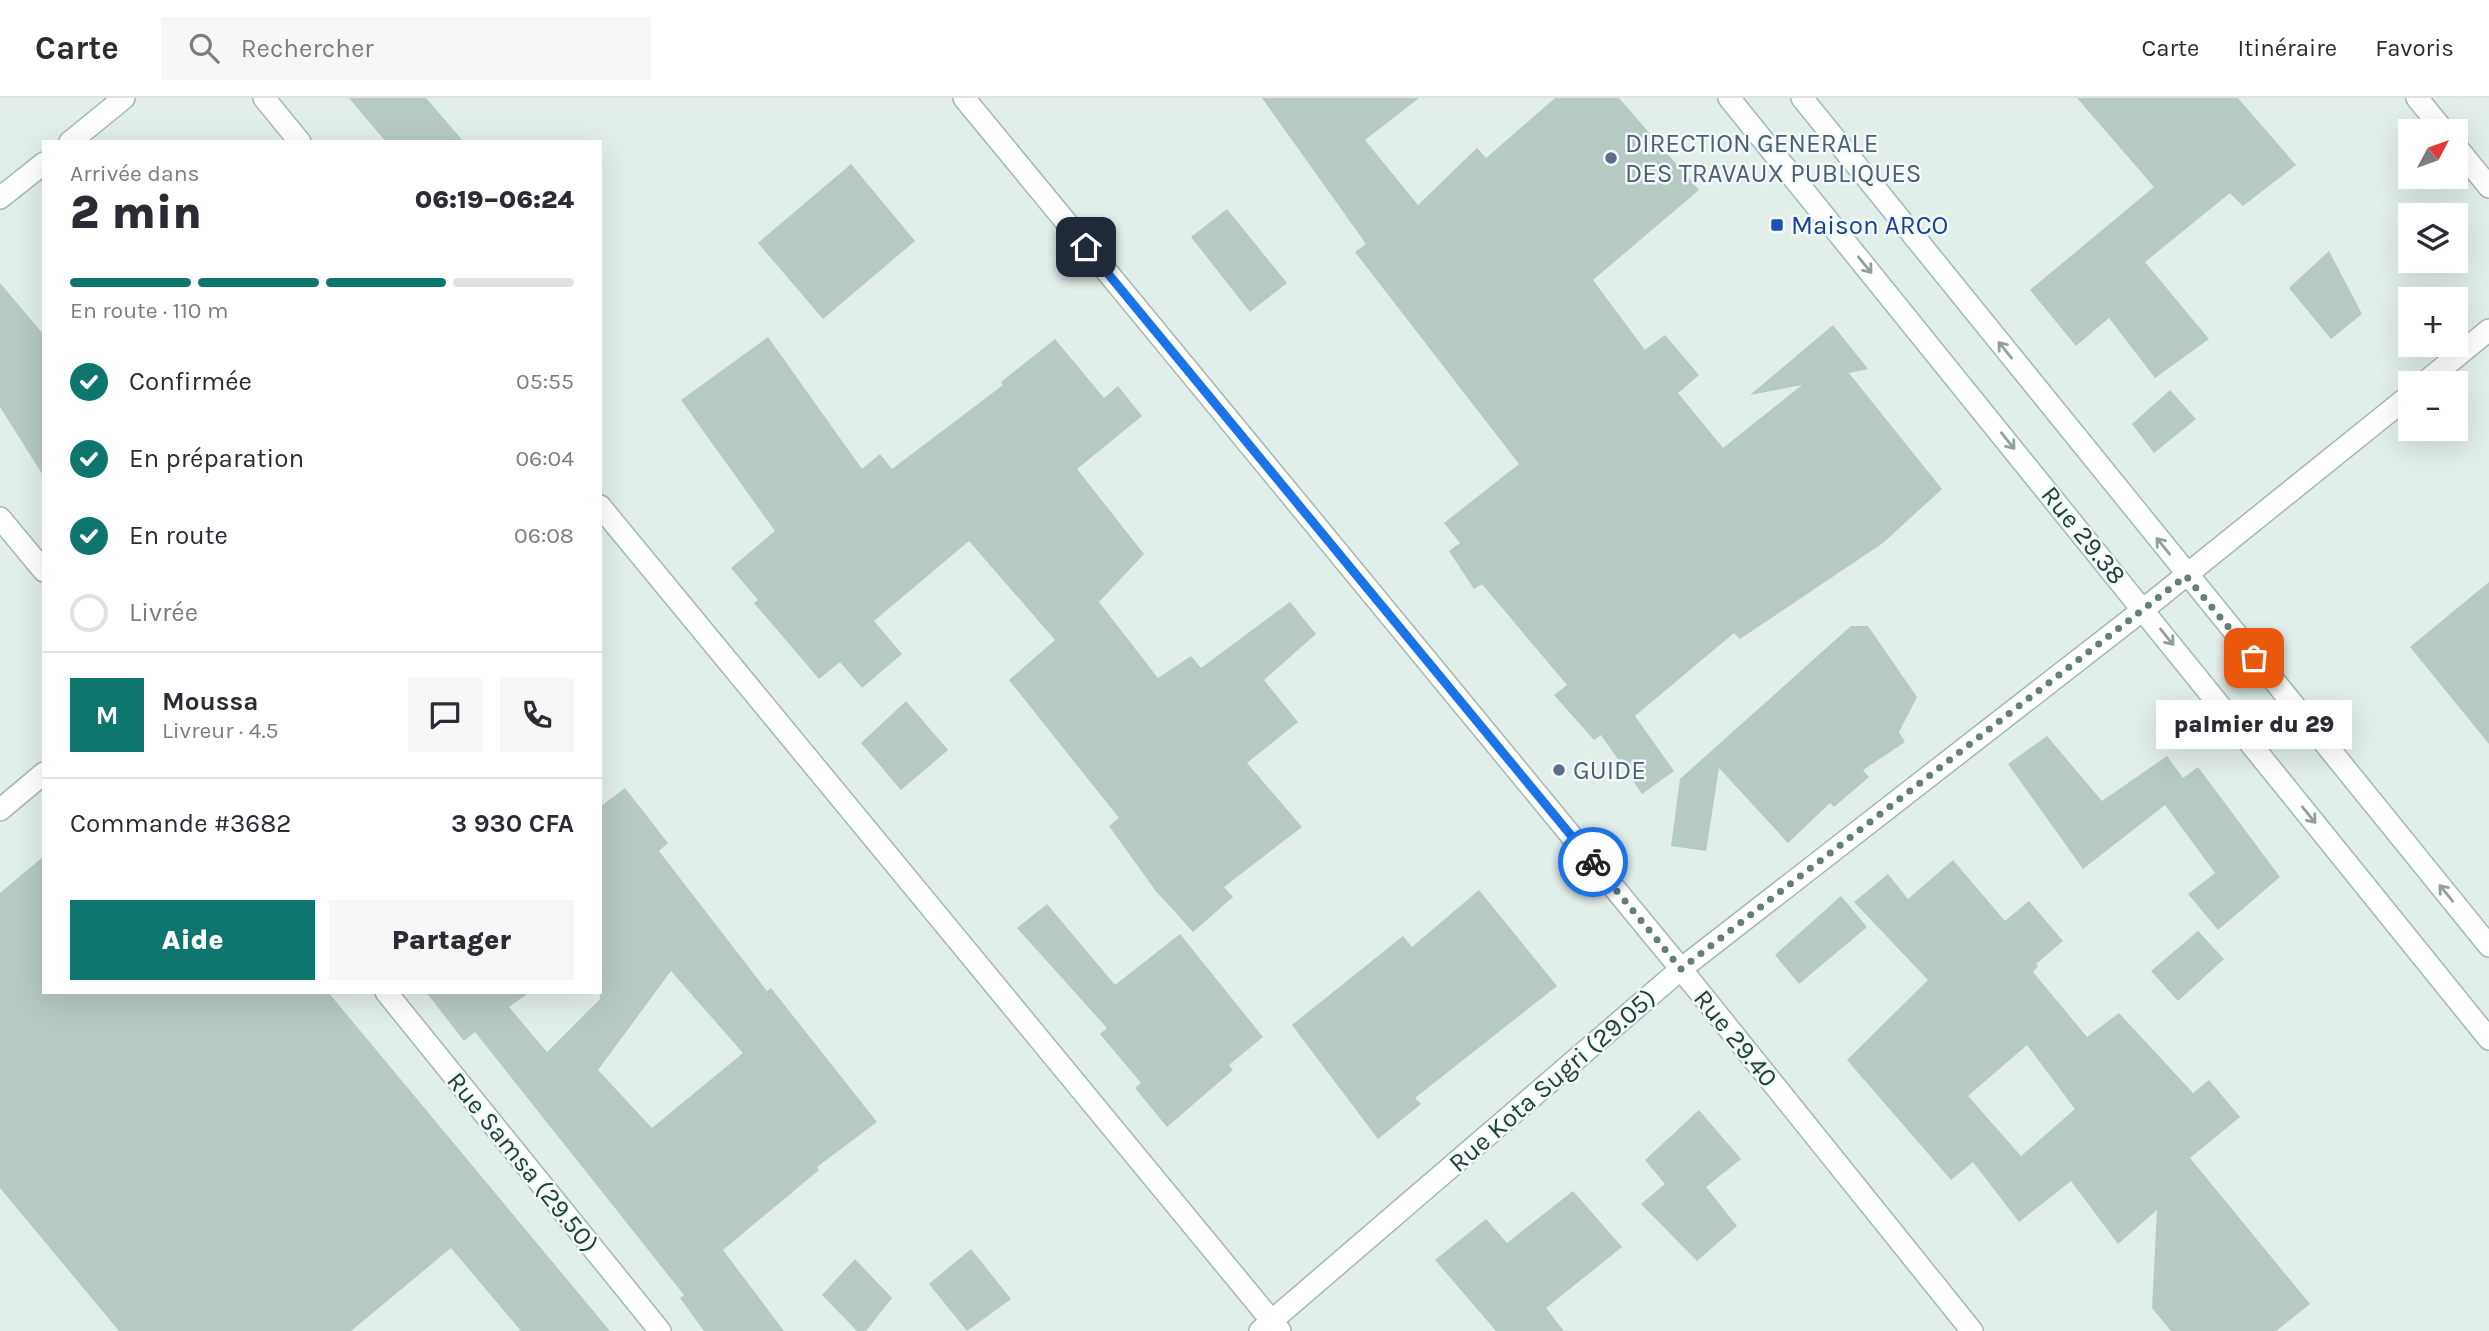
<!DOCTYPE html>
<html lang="fr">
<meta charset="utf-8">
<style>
:root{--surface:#fff;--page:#f7f7f7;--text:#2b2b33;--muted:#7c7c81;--line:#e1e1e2;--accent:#0f766e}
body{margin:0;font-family:Karla,sans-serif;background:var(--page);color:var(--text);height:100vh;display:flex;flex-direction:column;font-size:26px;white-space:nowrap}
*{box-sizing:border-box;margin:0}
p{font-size:23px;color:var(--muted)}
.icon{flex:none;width:38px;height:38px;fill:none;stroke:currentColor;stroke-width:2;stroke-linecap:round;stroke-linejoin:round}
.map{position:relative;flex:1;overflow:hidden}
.panel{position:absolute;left:42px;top:42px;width:560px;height:854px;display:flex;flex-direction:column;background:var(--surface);border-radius:0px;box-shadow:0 7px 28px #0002}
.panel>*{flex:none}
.needle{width:46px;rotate:49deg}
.tools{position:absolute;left:2398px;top:21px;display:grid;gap:14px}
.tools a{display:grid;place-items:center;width:70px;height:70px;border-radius:0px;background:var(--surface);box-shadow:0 7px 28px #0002;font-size:35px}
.pin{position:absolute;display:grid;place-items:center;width:60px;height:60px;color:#fff;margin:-30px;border-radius:14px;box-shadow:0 4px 10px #0006}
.courier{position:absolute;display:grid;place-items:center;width:70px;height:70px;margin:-35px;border:5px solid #1a73e8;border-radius:50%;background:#fff;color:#222;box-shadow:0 2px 9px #0007}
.bubble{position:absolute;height:49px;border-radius:0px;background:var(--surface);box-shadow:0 7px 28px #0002;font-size:23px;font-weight:800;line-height:49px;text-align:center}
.overview em{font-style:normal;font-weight:800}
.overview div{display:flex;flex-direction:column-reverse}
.overview{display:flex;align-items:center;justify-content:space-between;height:119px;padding:0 28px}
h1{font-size:46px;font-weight:800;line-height:52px}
.bar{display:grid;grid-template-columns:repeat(4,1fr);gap:10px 7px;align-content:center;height:84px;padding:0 28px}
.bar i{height:9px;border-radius:5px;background:var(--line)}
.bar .current{background:var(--accent)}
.bar p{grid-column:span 4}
.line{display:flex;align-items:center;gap:18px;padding:0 28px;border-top:2px solid var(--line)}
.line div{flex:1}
.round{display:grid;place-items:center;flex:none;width:74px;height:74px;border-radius:0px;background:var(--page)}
ol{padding:0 28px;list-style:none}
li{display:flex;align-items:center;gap:21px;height:77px}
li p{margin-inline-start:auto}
li .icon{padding:7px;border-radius:50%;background:var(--accent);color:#fff;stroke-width:4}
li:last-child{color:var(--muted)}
li i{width:38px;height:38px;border:4px solid var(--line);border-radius:50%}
.button{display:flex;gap:14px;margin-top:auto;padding:14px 28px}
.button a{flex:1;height:80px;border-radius:0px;background:var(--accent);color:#fff;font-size:28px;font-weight:800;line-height:80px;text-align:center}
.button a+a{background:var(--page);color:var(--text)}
header{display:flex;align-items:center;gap:42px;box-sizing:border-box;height:98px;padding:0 35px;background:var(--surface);border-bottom:2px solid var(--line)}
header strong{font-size:33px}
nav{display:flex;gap:38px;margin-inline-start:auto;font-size:24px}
.search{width:490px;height:63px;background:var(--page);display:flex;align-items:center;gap:18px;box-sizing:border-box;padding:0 24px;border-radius:0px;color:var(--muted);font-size:26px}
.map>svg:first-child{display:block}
.building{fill:#b7c9c3;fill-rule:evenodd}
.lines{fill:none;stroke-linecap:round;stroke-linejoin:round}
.street-casing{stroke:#a4b7b2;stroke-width:24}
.secondary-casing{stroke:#9fbbb4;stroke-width:24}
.street{stroke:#fff;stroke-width:21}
.secondary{stroke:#fff;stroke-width:21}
.oneway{stroke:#90a09e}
.done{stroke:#647e79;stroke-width:7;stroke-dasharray:0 12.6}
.route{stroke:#1a73e8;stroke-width:9}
.service-dot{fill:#5c6f8a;stroke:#f3faf7;stroke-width:2.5}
.transit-dot{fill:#1a4fb4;stroke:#f3faf7;stroke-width:2.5}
.labels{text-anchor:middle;stroke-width:5;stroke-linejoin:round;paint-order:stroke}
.service-label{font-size:26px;fill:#4e5e75;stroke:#f3faf7;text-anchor:start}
.transit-label{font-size:26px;fill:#164399;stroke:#f3faf7;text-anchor:start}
.street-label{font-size:26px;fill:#20423c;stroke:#f3faf7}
</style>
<header>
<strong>Carte</strong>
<div class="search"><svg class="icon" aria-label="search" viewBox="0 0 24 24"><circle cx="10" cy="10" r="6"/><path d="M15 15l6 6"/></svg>Rechercher</div>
<nav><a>Carte</a><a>Itinéraire</a><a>Favoris</a></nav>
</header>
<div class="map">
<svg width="2489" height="1233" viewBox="0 0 2489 1233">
<rect width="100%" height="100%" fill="#e2eeea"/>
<g class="building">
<path d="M 349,0 L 426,0 L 464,44 L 386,44 Z"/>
<path d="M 1262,0 L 1419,0 L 1365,42 L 1418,107 L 1477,50 L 1486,60 L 1555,0 L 1619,0 L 1699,92 L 1593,182 L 1645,252 L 1665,237 L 1699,277 L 1678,295 L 1723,350 L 1802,287 L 1750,297 L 1833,227 L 1868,271 L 1849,275 L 1942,391 L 1883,445 L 1740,541 L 1734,535 L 1635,618 L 1674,673 L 1642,696 L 1601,637 L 1594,642 L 1554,597 L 1567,587 L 1482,486 L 1474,491 L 1449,453 L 1460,445 L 1444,425 L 1519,366 L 1355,154 L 1366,146 Z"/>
<path d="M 2077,0 L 2238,0 L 2296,67 L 2243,108 L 2230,95 L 2145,164 L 2209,241 L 2155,280 L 2109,220 L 2076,248 L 2030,192 L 2154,89 Z"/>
<path d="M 851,66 L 915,143 L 823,221 L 758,145 Z"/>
<path d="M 1227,111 L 1287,185 L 1250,214 L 1191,139 Z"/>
<path d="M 2329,153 L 2362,216 L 2331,241 L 2289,190 Z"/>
<path d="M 0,185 L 44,237 L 44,379 L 0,309 Z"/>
<path d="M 768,239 L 862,371 L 880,356 L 892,371 L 1003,287 L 1001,284 L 1055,241 L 1104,300 L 1118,288 L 1142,318 L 1077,371 L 1144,456 L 1099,504 L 1158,580 L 1191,558 L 1201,570 L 1290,504 L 1316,536 L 1264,582 L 1298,624 L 1247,665 L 1302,729 L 1224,789 L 1233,799 L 1193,834 L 1155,792 L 1109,728 L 1119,720 L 1009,582 L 1055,542 L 969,443 L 874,523 L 902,556 L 862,590 L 840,564 L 819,581 L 754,505 L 758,502 L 731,470 L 775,433 L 681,302 Z"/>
<path d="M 2170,292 L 2196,321 L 2154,355 L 2132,326 Z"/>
<path d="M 2489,484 L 2489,646 L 2410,549 Z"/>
<path d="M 1851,528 L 1868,528 L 1917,599 L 1899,634 L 1905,644 L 1863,672 L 1869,679 L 1834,709 L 1830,705 L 1788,745 L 1719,670 L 1706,753 L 1671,748 L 1680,681 Z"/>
<path d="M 906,603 L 948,652 L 901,692 L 861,645 Z"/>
<path d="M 2047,638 L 2102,703 L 2167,658 L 2183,680 L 2198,669 L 2280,779 L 2218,832 L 2188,796 L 2215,775 L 2165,707 L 2083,771 L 2008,666 Z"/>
<path d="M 625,690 L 668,745 L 659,753 L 767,893 L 771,890 L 877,1024 L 817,1069 L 819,1072 L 723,1152 L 784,1233 L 704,1233 L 680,1200 L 684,1197 L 475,934 L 464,943 L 426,894 L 530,894 L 509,909 L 547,954 L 600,901 L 600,709 ZM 671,873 L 743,955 L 652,1030 L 598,972 Z"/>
<path d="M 44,758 L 44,894 L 328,894 L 610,1233 L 521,1233 L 451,1150 L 351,1233 L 119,1233 L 0,1090 L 0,795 Z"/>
<path d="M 1953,762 L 2005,823 L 2029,803 L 2063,843 L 2036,866 L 2038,868 L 2033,874 L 2087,939 L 2119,915 L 2193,995 L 2209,982 L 2240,1019 L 2190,1060 L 2310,1206 L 2276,1233 L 2171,1233 L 2152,1210 L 2157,1112 L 2118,1146 L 2071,1083 L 2019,1124 L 1973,1064 L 1951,1082 L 1847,962 L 1928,882 L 1854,804 L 1888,776 L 1908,801 ZM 2027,947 L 2075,1011 L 2021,1058 L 1968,998 Z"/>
<path d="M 1479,792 L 1557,888 L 1415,1000 L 1421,1006 L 1378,1041 L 1292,927 L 1403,838 L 1412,849 Z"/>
<path d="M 1841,798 L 1867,829 L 1799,886 L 1775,857 Z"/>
<path d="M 1047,806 L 1115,887 L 1180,836 L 1263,939 L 1229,967 L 1233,972 L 1167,1029 L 1135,990 L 1141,985 L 1100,936 L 1107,930 L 1017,830 Z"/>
<path d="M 2198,833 L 2224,861 L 2178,903 L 2151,873 Z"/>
<path d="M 1699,1012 L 1741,1061 L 1706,1089 L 1737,1128 L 1697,1163 L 1641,1106 L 1665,1086 L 1645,1062 Z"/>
<path d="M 1573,1093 L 1622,1149 L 1546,1210 L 1564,1233 L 1496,1233 L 1435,1162 L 1486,1121 L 1507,1145 Z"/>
<path d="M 971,1151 L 1011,1201 L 967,1233 L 929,1186 Z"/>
<path d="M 855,1161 L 892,1200 L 866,1233 L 857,1233 L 822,1197 Z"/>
</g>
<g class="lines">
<g class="street-casing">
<g id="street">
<path d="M 264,0 L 300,44"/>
<path d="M 964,0 L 1681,871 L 1972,1233"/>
<path d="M 2417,0 L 2444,33"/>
<path d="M 2455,47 L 2489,89"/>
<path d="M 2424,285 L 2489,232"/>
<path d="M 600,408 L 1280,1233"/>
<path d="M 0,420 L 44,473"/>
<path d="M 0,712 L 44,675"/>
<path d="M 386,894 L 660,1233"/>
<path d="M 1260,1233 L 1681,871 L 2144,511 L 2410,297"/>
</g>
</g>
<g class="secondary-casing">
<g id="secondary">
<path d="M 1729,0 L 2489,941"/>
<path d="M 1802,0 L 2489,848"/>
<path d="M 70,44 L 124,0"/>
<path d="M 0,100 L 44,65"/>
</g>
</g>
<use href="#street" class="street"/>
<use href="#secondary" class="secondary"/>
</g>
<defs><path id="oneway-shaft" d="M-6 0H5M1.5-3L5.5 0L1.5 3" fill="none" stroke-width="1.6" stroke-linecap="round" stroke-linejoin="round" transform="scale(1.75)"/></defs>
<g class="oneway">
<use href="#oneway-shaft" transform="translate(1865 167) rotate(51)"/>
<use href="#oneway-shaft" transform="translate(2005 252) rotate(-129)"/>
<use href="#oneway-shaft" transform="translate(2008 343) rotate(51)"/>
<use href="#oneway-shaft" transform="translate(2163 448) rotate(-129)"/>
<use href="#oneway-shaft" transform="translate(2167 539) rotate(51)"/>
<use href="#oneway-shaft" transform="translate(2309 717) rotate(51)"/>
<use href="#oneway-shaft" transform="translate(2446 795) rotate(-129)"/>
</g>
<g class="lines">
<path class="done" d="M 1593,764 L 1681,871 L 2186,478 L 2254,560"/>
<path class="route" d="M 1086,149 L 1593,764"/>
</g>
<g class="service-dot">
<circle cx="1611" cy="60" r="7"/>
<circle cx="1559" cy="672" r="7"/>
</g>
<rect class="transit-dot" x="1770" y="120" width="14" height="14" rx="3.5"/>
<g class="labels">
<g class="service-label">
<text x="1625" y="54">DIRECTION GENERALE<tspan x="1625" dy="30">DES TRAVAUX PUBLIQUES</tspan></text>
<text x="1573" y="681">GUIDE</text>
</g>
<g class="transit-label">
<text x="1791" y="136">Maison ARCO</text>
</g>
<g class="street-label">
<text transform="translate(2084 437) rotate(51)" y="9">Rue 29.38</text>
<text transform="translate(1736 940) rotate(51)" y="9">Rue 29.40</text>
<text transform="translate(1552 982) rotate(-41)" y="9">Rue Kota Sugri (29.05)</text>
<text transform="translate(523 1064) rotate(51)" y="9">Rue Samsa (29.50)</text>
</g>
</g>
</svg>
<div class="tools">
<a><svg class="needle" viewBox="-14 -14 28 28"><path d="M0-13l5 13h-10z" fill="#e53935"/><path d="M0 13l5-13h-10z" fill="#7c7c81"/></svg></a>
<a><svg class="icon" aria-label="layers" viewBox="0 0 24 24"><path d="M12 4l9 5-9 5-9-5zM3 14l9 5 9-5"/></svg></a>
<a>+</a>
<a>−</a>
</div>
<div class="pin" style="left:2254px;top:560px;background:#ea580c"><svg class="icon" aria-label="bag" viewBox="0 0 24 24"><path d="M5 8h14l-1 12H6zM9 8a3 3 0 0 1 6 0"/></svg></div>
<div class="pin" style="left:1086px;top:149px;background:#1f2937"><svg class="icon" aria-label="home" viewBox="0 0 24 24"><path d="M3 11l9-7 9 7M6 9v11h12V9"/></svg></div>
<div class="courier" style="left:1593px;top:764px"><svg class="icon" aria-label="bike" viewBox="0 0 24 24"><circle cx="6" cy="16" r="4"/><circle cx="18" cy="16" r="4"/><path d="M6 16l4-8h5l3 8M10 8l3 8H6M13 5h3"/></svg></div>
<div class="bubble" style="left:2156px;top:602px;width:196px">palmier du 29</div>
<section class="panel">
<div class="overview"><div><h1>2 min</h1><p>Arrivée dans</p></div><em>06:19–06:24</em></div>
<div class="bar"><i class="current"></i><i class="current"></i><i class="current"></i><i></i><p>En route · 110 m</p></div>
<ol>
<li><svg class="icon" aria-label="check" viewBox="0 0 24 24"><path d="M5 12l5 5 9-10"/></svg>Confirmée<p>05:55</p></li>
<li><svg class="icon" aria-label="check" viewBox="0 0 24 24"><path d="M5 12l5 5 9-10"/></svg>En préparation<p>06:04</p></li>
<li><svg class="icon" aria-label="check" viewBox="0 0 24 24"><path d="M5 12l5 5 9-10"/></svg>En route<p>06:08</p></li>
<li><i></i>Livrée</li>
</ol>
<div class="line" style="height:126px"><b class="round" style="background:var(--accent);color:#fff">M</b><div><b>Moussa</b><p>Livreur · 4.5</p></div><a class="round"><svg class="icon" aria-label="chat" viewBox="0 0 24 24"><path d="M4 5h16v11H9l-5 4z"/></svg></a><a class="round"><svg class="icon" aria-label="phone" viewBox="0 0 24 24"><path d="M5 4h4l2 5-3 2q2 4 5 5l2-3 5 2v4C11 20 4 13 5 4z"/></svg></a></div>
<div class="line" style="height:91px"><div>Commande #3682</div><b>3 930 CFA</b></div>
<div class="button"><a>Aide</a><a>Partager</a></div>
</section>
</div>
